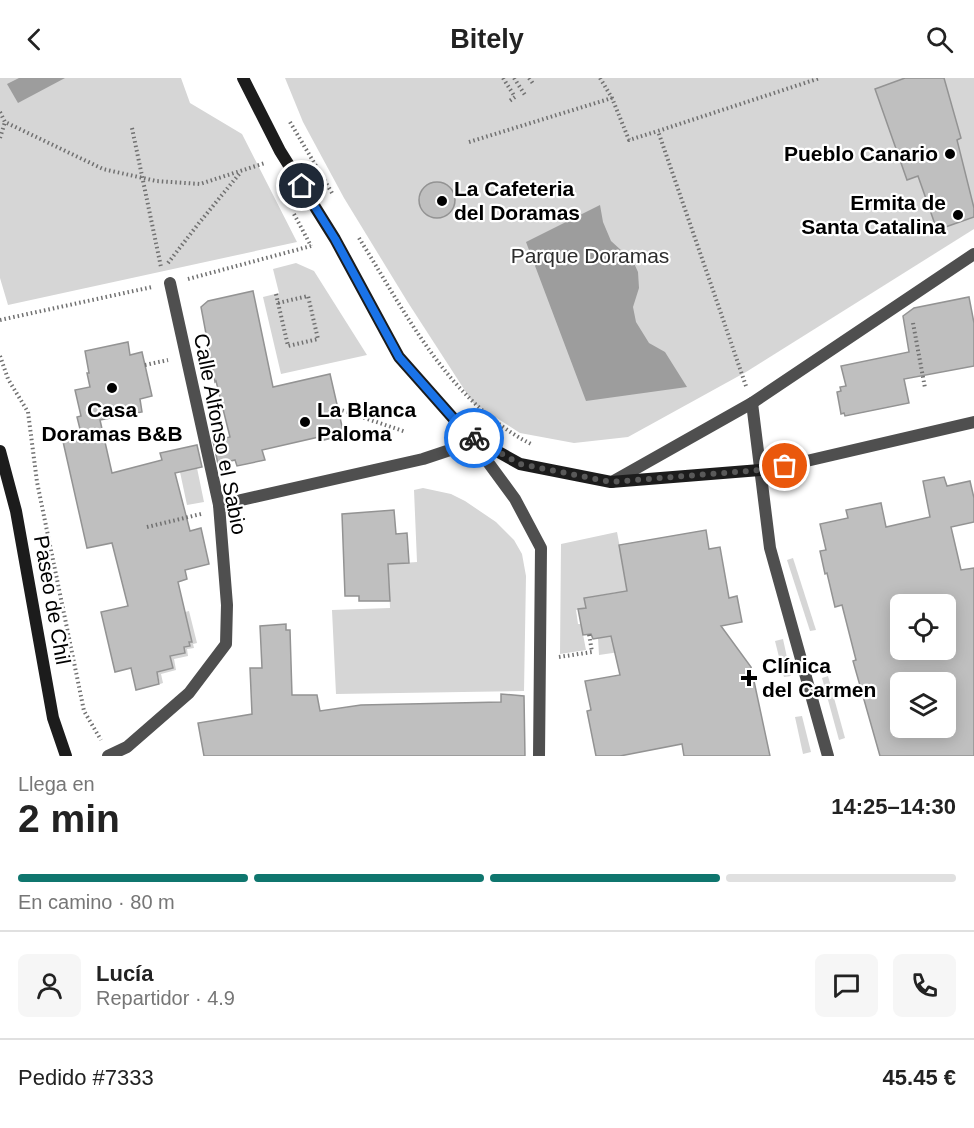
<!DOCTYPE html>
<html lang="es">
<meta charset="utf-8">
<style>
:root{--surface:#fff;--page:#f6f6f6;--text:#222;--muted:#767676;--line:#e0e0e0;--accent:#0f766e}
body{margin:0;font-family:Helvetica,sans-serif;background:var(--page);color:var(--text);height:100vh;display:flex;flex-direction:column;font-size:22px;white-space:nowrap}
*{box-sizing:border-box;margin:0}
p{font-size:20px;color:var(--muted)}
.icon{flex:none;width:33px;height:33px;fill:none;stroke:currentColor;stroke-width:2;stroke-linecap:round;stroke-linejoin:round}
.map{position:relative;height:678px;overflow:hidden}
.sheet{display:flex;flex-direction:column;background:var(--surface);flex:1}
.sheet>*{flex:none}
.buttons{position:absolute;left:890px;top:516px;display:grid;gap:12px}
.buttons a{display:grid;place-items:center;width:66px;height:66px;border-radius:9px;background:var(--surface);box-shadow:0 3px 15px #0003;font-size:30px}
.pin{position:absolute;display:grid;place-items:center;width:51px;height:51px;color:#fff;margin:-26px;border:3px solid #fff;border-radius:50%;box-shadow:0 2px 6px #0007}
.courier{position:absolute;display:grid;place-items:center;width:60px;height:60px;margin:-30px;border:4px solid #1a73e8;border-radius:50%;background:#fff;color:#222;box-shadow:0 2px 8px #0007}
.overview em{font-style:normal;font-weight:800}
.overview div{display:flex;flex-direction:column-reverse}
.overview{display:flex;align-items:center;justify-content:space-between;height:102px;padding:0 18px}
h1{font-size:39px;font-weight:800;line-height:45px}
.bar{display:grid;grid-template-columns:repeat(4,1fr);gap:9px 6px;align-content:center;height:72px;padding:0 18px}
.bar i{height:8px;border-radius:4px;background:var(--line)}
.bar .current{background:var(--accent)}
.bar p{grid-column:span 4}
.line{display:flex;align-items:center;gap:15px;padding:0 18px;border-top:2px solid var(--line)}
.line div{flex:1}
.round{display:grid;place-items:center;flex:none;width:63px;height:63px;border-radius:9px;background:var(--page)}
header{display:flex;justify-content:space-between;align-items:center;height:78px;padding:0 18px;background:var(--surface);font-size:27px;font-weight:800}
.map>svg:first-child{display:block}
.green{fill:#d6d6d6}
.water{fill:#9d9d9d}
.building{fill:#bfbfbf;stroke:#939393;stroke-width:1.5;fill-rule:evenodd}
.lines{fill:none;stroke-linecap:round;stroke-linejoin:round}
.path{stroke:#717171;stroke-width:4;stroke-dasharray:1.5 3;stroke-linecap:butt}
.street{stroke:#4f4f4f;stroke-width:12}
.secondary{stroke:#1c1c1c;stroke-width:12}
.done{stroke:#595959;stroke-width:6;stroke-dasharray:0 10.8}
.route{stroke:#1a73e8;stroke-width:8}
.poi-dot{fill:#000;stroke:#fff;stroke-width:2}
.labels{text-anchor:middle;stroke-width:4.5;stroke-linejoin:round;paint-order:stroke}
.poi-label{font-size:21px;font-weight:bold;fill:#000;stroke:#fff;text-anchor:start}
.park-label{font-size:21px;fill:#2d2d2d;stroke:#fff}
.street-label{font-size:21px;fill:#000;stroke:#fff}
</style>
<header><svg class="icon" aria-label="back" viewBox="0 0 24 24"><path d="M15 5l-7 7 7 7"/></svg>Bitely<svg class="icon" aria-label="search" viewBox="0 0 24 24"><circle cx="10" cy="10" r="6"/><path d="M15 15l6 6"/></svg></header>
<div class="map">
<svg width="974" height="678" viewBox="0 0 974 678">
<rect width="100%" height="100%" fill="#fff"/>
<g class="green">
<path d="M 0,0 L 181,0 L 190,25 L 242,56 L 297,164 L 8,227 L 0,200 Z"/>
<path d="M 285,0 L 974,0 L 974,151 L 746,294 L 628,359 L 574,365 L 520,355 L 473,325 L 407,223 L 344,120 L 303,44 Z"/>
<path d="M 296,185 L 314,193 L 367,277 L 281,296 L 263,219 L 279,215 L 273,191 Z"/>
<path d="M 197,390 L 204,424 L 187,427 L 180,394 Z"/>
<path d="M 423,410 L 451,416 L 465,423 L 496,444 L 514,462 L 522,476 L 526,498 L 524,613 L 336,616 L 332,532 L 390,530 L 388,486 L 417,484 L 414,412 Z"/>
<path d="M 617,454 L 622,480 L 636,478 L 633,572 L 599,577 L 598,560 L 618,514 L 585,520 L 586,530 L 576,532 L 578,546 L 581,546 L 586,572 L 560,576 L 561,466 Z"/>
<path d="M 793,480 L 816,552 L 810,553 L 787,482 Z"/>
<path d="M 189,533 L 197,565 L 193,566 L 194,570 L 187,571 L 188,578 L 174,581 L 176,592 L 161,596 L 163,605 L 160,606 L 157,594 L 172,590 L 170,578 L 184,569 L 190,568 L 189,564 L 192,564 L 185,534 Z"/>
<path d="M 783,561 L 791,598 L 784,599 L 775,563 Z"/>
<path d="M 828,598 L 845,660 L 839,662 L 822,600 Z"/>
<path d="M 802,638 L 811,674 L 803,676 L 795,639 Z"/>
</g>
<g class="water">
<path d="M 19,0 L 65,0 L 18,25 L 7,6 Z"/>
<path d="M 600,127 L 603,144 L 611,163 L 633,183 L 638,194 L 639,210 L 633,229 L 636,244 L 649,265 L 665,274 L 687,309 L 586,323 L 526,164 Z"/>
</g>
<g class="building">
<path d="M 905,0 L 944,0 L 961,60 L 957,62 L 974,130 L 974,139 L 937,152 L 918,98 L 907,102 L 875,11 Z"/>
<circle cx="437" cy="122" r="18"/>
<path d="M 253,213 L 273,309 L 330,296 L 344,357 L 320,363 L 319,359 L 262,372 L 265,382 L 237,388 L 235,382 L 218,386 L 213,363 L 230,359 L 216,303 L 215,304 L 201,229 L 208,223 Z"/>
<path d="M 969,219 L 974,245 L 974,288 L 904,301 L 909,325 L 845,338 L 844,335 L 841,336 L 837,314 L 841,313 L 840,309 L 846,308 L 841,288 L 909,274 L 903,238 L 914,230 Z"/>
<path d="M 128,264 L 130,277 L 142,274 L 152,318 L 140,321 L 142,334 L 100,342 L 112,395 L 162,382 L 160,375 L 197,367 L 202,389 L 175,395 L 190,453 L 201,450 L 209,486 L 185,492 L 187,501 L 178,504 L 192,564 L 189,564 L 190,568 L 184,569 L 185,575 L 170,578 L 173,590 L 157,594 L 159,606 L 136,612 L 131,590 L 115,594 L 101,534 L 128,528 L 112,465 L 87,470 L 62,359 L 81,355 L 77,339 L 81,338 L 75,312 L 90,309 L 87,295 L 89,295 L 85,273 Z"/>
<path d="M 944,399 L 947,408 L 970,403 L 974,420 L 974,444 L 951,449 L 961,492 L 974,490 L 974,678 L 880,678 L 853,583 L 856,582 L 842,527 L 835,529 L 827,495 L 825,496 L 820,473 L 826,472 L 820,446 L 848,440 L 846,432 L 881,425 L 886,449 L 930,439 L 923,403 ZM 900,526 L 945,526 L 945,572 L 900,572 ZM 900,604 L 945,604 L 945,650 L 900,650 Z"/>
<path d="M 394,432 L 396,456 L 407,455 L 409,485 L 388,486 L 390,523 L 359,523 L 359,518 L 345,518 L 342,436 Z"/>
<path d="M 706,452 L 709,471 L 720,469 L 729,520 L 737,518 L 742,544 L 721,548 L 751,589 L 770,678 L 684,678 L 682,666 L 620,678 L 596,678 L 587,633 L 591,632 L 585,603 L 620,597 L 611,558 L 593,561 L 591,556 L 583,557 L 578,531 L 586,530 L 584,520 L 627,513 L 619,467 Z"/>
<path d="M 286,546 L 286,552 L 290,552 L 292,617 L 317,617 L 320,633 L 361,627 L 501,624 L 501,616 L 524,618 L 525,678 L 204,678 L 198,645 L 252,636 L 250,590 L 262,590 L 260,548 Z"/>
</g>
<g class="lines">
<g class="path">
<path d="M 503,0 L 515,19 L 508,24"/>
<path d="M 514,0 L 525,17"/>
<path d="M 529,0 L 534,7"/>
<path d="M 600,0 L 612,20 L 629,62 L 658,53"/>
<path d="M 0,34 L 5,44 L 103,91 L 156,103 L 200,106 L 265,85"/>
<path d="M 290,44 L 332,115"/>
<path d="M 132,50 L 161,189"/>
<path d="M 0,60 L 5,44"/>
<path d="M 469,64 L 612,20"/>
<path d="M 294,136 L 311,168"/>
<path d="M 359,160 C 406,235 449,325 533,367"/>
<path d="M 168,185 L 199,145 L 240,95"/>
<path d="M 188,201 L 311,168"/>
<path d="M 276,216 L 288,268 L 318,261 L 308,218 L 278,225"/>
<path d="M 0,242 L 152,209"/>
<path d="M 913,245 L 925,310"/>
<path d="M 0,278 L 8,301 L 28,334 L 37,404 L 84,633 L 101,662"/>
<path d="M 145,287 L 168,282"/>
<path d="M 746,308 L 658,53 L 820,0"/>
<path d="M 338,331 L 406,354"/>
<path d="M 147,449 L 201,436"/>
<path d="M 559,579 L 592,574 L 589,556"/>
</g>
<g class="street">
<path d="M 752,325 L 770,470 L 828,678"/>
<path d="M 760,392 L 785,388 L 974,344"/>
<path d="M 612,404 L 752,325 L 974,176"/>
<path d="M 219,427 L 423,381 L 450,372 L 468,357 L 515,421 L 541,470 L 539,678"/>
<path d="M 108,678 L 127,669 L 189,615 L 226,566 L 227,527 L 219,427 L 170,205"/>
</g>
<g class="secondary">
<path d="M 243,0 L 280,73 L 335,161 L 399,279 L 468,357 L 520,386 L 611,404 L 760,392"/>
<path d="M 0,373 L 16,433 L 53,640 L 66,678"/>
</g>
</g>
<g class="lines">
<path class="done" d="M 474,360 L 520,386 L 611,404 L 760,392 L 785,388"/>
<path class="route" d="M 302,108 L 335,161 L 399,279 L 468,357 L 474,360"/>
</g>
<g class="poi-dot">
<circle cx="950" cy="76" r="6"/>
<circle cx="442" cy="123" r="6"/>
<circle cx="958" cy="137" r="6"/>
<circle cx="112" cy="310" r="6"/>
<circle cx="305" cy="344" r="6"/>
<path d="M746 591h6v6h6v6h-6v6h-6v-6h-6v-6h6z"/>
</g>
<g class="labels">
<g class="poi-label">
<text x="938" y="83" text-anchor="end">Pueblo Canario</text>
<text x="454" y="118">La Cafeteria<tspan x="454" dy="24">del Doramas</tspan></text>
<text x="946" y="132" text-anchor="end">Ermita de<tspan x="946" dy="24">Santa Catalina</tspan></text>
<text x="112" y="339" text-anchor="middle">Casa<tspan x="112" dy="24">Doramas B&amp;B</tspan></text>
<text x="317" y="339">La Blanca<tspan x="317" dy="24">Paloma</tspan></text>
<text x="762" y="595">Clínica<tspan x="762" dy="24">del Carmen</tspan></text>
</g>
<g class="park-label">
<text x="590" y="185">Parque Doramas</text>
</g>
<g class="street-label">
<text transform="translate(220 356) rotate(79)" y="7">Calle Alfonso el Sabio</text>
<text transform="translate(52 522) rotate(80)" y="7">Paseo de Chil</text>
</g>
</g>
</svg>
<div class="buttons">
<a><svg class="icon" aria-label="locate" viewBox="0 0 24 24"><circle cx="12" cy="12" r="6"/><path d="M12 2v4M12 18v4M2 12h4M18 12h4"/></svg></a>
<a><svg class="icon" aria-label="layers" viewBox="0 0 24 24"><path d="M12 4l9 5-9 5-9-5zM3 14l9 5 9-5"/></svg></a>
</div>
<div class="pin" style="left:785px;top:388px;background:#ea580c"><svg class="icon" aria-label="bag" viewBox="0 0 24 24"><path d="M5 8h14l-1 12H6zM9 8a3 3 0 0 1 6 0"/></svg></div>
<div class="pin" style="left:302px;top:108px;background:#1f2937"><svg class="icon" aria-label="home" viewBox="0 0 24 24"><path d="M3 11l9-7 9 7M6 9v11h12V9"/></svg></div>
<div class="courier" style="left:474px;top:360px"><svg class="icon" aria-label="bike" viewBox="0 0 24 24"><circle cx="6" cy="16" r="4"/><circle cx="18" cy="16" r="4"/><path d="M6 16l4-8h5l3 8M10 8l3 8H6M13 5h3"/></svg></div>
</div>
<section class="sheet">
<div class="overview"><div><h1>2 min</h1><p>Llega en</p></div><em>14:25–14:30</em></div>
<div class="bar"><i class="current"></i><i class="current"></i><i class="current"></i><i></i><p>En camino · 80 m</p></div>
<div class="line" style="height:108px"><a class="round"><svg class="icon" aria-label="person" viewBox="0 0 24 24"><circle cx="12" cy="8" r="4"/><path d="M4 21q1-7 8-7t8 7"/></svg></a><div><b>Lucía</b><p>Repartidor · 4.9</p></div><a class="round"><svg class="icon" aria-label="chat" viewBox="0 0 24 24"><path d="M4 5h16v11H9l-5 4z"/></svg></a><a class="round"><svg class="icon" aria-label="phone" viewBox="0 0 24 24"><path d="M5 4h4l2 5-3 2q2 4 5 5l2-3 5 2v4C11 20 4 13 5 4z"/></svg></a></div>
<div class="line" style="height:78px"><div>Pedido #7333</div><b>45.45 €</b></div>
</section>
